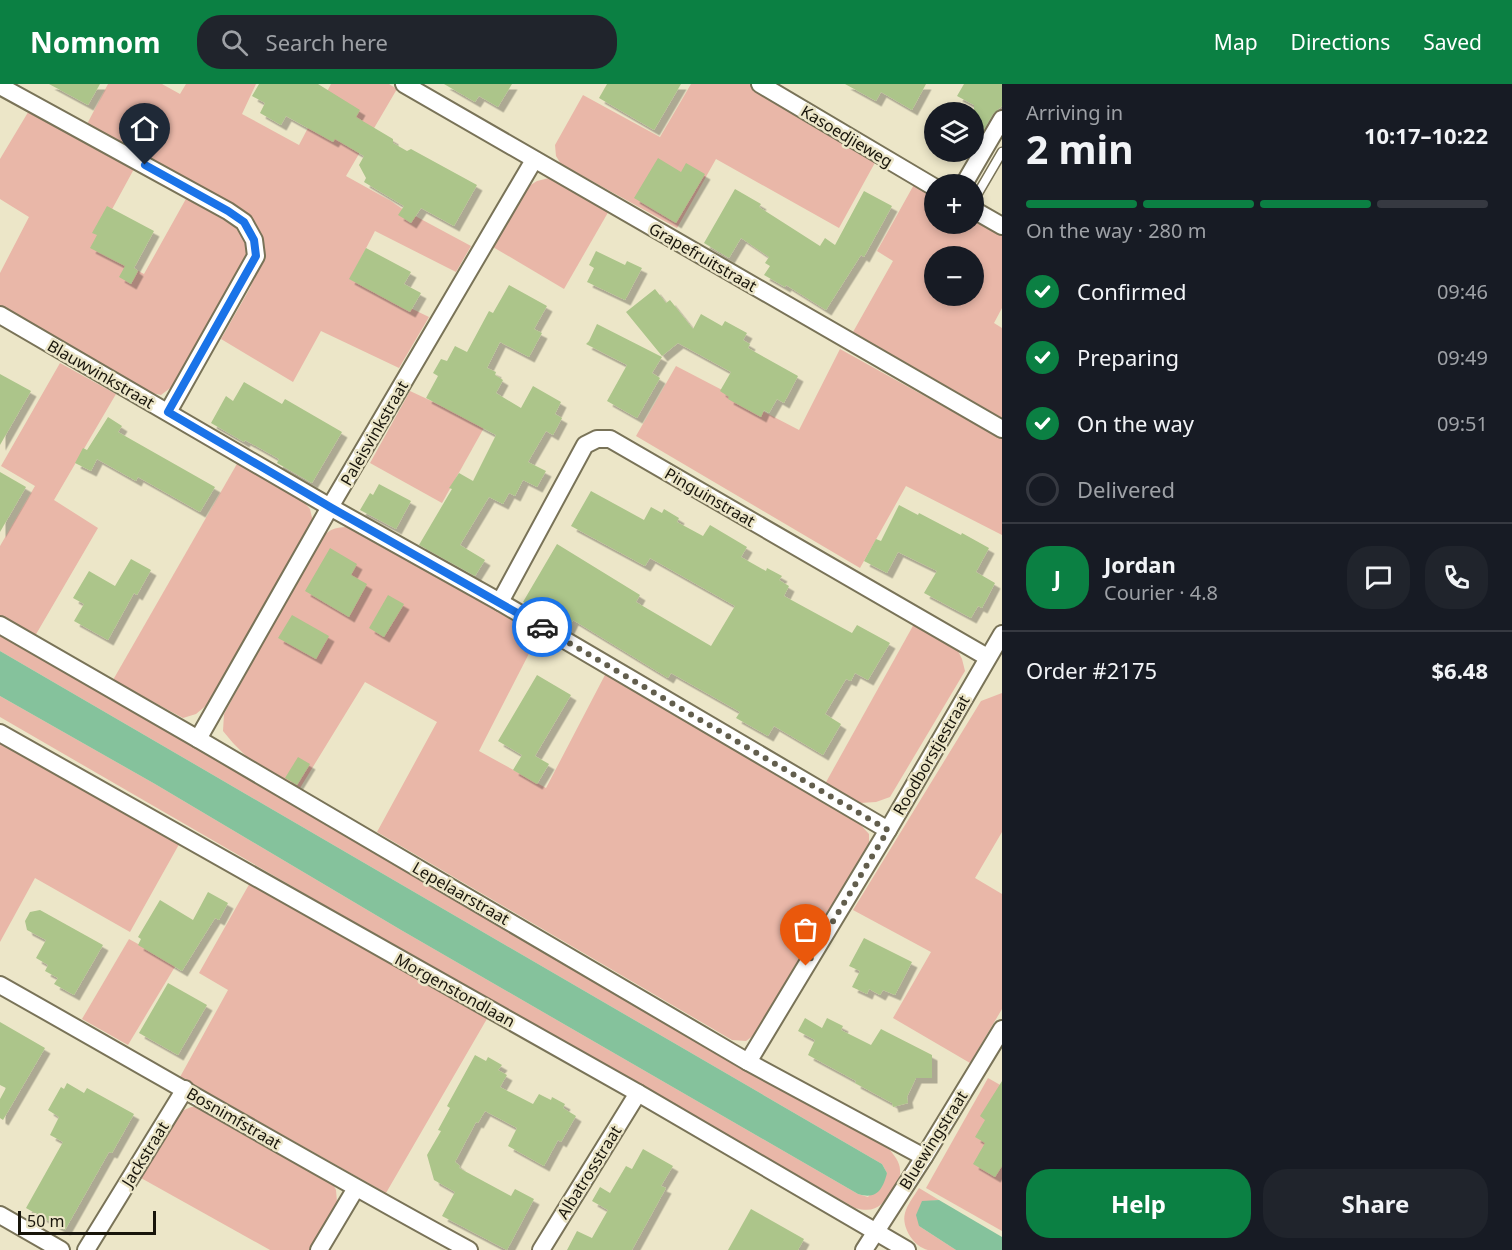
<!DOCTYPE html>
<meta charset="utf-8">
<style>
:root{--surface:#171b24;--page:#20242c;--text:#f1f3f6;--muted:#9ea1a6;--line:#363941;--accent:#0b8043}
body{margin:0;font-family:"Noto Sans",sans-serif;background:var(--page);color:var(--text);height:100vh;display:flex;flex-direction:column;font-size:22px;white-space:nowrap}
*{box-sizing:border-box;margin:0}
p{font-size:20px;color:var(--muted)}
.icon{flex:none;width:33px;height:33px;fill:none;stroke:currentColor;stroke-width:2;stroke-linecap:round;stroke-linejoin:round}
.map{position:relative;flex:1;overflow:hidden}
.drawer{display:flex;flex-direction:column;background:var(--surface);width:510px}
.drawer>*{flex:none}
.buttons{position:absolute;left:924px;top:18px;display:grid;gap:12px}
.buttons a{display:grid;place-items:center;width:60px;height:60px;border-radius:50%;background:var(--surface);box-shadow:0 3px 9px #0003;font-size:30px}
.scale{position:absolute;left:18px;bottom:15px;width:138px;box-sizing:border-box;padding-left:6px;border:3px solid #18150b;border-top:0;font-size:16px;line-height:21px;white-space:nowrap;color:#18150b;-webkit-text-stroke:4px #ece6c8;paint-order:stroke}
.pin{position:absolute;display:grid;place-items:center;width:51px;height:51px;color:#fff;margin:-62px -26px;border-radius:50% 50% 50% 0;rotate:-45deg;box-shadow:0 0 6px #0007}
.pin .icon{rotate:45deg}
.courier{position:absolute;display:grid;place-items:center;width:60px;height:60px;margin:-30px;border:4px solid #1a73e8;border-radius:50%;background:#fff;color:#222;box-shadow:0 2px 8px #0007}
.overview em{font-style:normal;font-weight:700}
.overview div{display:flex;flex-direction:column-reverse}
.overview{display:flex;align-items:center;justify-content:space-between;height:102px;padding:0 24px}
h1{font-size:39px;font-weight:700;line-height:45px}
.bar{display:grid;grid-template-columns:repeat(4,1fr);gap:9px 6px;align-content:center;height:72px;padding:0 24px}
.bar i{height:8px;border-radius:4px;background:var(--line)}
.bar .active{background:var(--accent)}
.bar p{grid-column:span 4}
.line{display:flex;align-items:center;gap:15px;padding:0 24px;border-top:2px solid var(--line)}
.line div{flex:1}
.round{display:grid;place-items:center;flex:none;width:63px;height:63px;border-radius:24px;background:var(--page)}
ol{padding:0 24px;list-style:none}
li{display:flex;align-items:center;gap:18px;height:66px}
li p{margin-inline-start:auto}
li .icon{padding:6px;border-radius:50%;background:var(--accent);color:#fff;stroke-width:4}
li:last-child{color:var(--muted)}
li i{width:33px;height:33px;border:3px solid var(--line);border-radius:50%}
.cta{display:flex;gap:12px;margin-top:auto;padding:12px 24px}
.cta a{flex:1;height:69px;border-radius:24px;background:var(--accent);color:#fff;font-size:24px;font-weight:700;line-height:69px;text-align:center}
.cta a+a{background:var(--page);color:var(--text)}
header{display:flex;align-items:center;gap:36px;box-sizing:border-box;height:84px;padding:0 30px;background:var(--accent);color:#fff}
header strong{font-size:28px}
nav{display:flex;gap:33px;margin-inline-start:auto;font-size:21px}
.search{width:420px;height:54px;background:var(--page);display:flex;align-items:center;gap:15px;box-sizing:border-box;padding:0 21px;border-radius:24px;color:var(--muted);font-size:22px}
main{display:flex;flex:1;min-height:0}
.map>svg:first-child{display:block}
.green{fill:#e9b7a8;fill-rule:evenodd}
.water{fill:#85c29c}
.building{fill:#acc58a;filter:url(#shadow)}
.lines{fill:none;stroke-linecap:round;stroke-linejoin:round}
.service-casing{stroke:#797358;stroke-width:11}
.minor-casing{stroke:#797358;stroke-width:20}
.service{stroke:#fff;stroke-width:8}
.minor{stroke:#fff;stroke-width:16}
.done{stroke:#625e4d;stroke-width:6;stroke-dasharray:0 10.8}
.route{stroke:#1a73e8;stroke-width:8}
.labels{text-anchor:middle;stroke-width:5;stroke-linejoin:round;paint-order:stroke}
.street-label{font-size:16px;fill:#18150b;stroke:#ece6c8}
</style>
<header>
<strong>Nomnom</strong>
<div class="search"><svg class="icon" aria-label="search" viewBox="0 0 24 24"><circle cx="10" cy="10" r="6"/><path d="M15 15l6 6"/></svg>Search here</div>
<nav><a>Map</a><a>Directions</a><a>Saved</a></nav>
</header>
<main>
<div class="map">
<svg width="1002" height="1166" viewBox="0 0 1002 1166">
<defs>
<filter id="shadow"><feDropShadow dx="5.5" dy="5.5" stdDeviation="0" flood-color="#0004"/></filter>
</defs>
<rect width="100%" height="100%" fill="#ece6c8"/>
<g class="green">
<path d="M 108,0 L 162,0 L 180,10 L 186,0 L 256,0 L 242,30 L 299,61 L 331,0 L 389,0 L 397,5 L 346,92 L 391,117 L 404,126 L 471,162 L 456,188 L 375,147 L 350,195 L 429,233 L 399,284 L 321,247 L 293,298 L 221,255 L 250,204 L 265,164 L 251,134 L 86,42 Z"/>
<path d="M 691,0 L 750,0 L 877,75 L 839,144 L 716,75 L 677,144 L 561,80 L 556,72 L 555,61 L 583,11 L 660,53 Z"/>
<path d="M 30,25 L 134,85 L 92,162 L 144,190 L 187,113 L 233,138 L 246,153 L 248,171 L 178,298 L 161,311 L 147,308 L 0,221 L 0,189 L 29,133 L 0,115 L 0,75 Z"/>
<path d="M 549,94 L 560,97 L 610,125 L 564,205 L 493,163 L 529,102 L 537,97 Z"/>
<path d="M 916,97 L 934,108 L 934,140 L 974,140 L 974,130 L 1002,146 L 1002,224 L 994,239 L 1002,244 L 1002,334 L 853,248 L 893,177 L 877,167 ZM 934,172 L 974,172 L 974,212 L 934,212 Z"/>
<path d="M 840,265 L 1002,355 L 1002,451 L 906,402 L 860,484 L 636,352 L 676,282 L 799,346 Z"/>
<path d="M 60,279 L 116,310 L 54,416 L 98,444 L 35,552 L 0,531 L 0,462 L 35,402 L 1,382 Z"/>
<path d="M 410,307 L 485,342 L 442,419 L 370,379 Z"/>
<path d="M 238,378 L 302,416 L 310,425 L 313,438 L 208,620 L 196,630 L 183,634 L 113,596 Z"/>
<path d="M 346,443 L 539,550 L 479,667 L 546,704 L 606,589 L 858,738 L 869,750 L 869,762 L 758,948 L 746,957 L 732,956 L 377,748 L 437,638 L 365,598 L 300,704 L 246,672 L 233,659 L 223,647 L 224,630 L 315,463 C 326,449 328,444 346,443 Z"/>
<path d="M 914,540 L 956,563 L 962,575 L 965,587 L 890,713 L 876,718 L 860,719 L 825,700 Z"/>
<path d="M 0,548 L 680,945 L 889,1065 C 894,1071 900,1078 900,1086 C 901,1093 897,1099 893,1104 C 883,1121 876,1130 855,1124 L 371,848 L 0,633 L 0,612 L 155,700 L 401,846 L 858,1110 L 868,1113 L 887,1089 L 882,1080 L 0,567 Z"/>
<path d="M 1002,609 L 1002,748 L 975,794 L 1002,810 L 1002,925 L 970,979 L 893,934 L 931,868 L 853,826 L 981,617 Z"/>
<path d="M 0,651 L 182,755 L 130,848 L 35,794 L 0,858 Z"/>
<path d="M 251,797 L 488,933 L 386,1109 L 180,993 L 228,906 L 199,889 Z"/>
<path d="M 129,855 L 176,881 L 128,961 L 82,935 Z"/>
<path d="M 988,994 L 1002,1002 L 1002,1147 L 926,1104 Z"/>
<path d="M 191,1023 L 200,1023 L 324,1093 L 333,1100 L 336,1106 L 337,1118 L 310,1166 L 270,1166 L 141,1094 L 182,1027 Z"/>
<path d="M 919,1104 L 939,1116 L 922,1118 L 919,1142 L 956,1166 C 948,1166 936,1166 928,1166 C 914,1163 901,1143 905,1129 C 907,1121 914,1112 919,1104 Z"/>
</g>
<g class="water">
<path d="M 0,567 L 882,1080 L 887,1089 C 883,1105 877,1116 858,1110 L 401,846 L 155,700 L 0,612 Z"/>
<path d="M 939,1116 L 1002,1153 L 1002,1166 L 956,1166 L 919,1142 L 916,1131 L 922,1117 Z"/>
</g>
<g class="building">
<path d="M 49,0 L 100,0 L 88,21 Z"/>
<path d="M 259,0 L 318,0 L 360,26 L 356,33 L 393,55 L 393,59 L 407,67 L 411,65 L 477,101 L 454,142 L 421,124 L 411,139 L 398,131 L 404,122 L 364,98 L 366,94 L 359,81 L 364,72 L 335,55 L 333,58 L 286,32 L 281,41 L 260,29 L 265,19 L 252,12 Z"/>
<path d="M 444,0 L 512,0 L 498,23 L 479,12 L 475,18 Z"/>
<path d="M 607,0 L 681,0 L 654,46 L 599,14 Z"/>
<path d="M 845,0 L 926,0 L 912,26 L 881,8 L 876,17 Z"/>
<path d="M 964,0 L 1002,0 L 1002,22 L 993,30 L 974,63 L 974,21 L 957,12 Z"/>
<path d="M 658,74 L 681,88 L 686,79 L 705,90 L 676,139 L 634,114 Z"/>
<path d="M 735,105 L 761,120 L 759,123 L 820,162 L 825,154 L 835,161 L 864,107 L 892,122 L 864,173 L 861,171 L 826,226 L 786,201 L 785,203 L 764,191 L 770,182 L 765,179 L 769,173 L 741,154 L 729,174 L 704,159 Z"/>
<path d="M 107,122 L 154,147 L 134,184 L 138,187 L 131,200 L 119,193 L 125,182 L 90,164 L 97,151 L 92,149 Z"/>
<path d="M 366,164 L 411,188 L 404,200 L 421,209 L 410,228 L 349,195 Z"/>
<path d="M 596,167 L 625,181 L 627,177 L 642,184 L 625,216 L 587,198 L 594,184 L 589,181 Z"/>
<path d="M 509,201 L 547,222 L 534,245 L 542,249 L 529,273 L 500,258 L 487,284 L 496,288 L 495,291 L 503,296 L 496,309 L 521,324 L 533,302 L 561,318 L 555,330 L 562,334 L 553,351 L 546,347 L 528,378 L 546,387 L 537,403 L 523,396 L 515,412 L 509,409 L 503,420 L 489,413 L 460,461 L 485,476 L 475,492 L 419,461 L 452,405 L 449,404 L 459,389 L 473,397 L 496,351 L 426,314 L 438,292 L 433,289 L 441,275 L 447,277 L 455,262 L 467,268 L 489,227 L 493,229 Z"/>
<path d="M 655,205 L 666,219 L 670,216 L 693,245 L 701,230 L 722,242 L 725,237 L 747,249 L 743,256 L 750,260 L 748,264 L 798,292 L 784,319 L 777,315 L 769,329 L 764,326 L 761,333 L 728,315 L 729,313 L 720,307 L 731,288 L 678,259 L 662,272 L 626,228 Z"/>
<path d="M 597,240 L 662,273 L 652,289 L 660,294 L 637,334 L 607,317 L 627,281 L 586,260 L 589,257 Z"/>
<path d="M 0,290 L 31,307 L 0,361 Z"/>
<path d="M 244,298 L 282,320 L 285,315 L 342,348 L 312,399 L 277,379 L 279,375 L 245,356 L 244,358 L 211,339 L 226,312 L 233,317 Z"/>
<path d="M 108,333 L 122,342 L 118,348 L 215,403 L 200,428 L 138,393 L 136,397 L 97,375 L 91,387 L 75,379 L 83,364 L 87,366 Z"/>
<path d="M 0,388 L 26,403 L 0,448 Z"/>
<path d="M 379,400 L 411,417 L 396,445 L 360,426 L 370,409 L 373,411 Z"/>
<path d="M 591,407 L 644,436 L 651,423 L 662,429 L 664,425 L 679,434 L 677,438 L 703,452 L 710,441 L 747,463 L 741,473 L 766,487 L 767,484 L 782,492 L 779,496 L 789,502 L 784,512 L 852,549 L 857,541 L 890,559 L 868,596 L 855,589 L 851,597 L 846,595 L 825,630 L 841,640 L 823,671 L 774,642 L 768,652 L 736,634 L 740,628 L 671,589 L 668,594 L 573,536 L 568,546 L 547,534 L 548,532 L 523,518 L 557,460 L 640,511 L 636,518 L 711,562 L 735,522 L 650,474 L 645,482 L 571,442 Z"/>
<path d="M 899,421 L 918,431 L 919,429 L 961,451 L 962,449 L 989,464 L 976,488 L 995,499 L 982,524 L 978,522 L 971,534 L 924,509 L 937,487 L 898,468 L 887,489 L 864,477 L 876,455 L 881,457 Z"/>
<path d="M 330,464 L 357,480 L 351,491 L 367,500 L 349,533 L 305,507 Z"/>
<path d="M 131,475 L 151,486 L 137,511 L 134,509 L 108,556 L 74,537 L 84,520 L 73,514 L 89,487 L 115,502 Z"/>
<path d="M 388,511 L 404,520 L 384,553 L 369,544 Z"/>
<path d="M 292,531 L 329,552 L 316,575 L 278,554 Z"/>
<path d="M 537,591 L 571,611 L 535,672 L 549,680 L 537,700 L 513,686 L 522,671 L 498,657 Z"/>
<path d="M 298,673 L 310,680 L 297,701 L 285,694 Z"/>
<path d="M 208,808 L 228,819 L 219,836 L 215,834 L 182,887 L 138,861 L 141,855 L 138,853 L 160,816 L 193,836 Z"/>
<path d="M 40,826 L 103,861 L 74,911 L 54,900 L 58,894 L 45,887 L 48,881 L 36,874 L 46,856 L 27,846 L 25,837 L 30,828 Z"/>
<path d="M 864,854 L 912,878 L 895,911 L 883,906 L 880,911 L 869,905 L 867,910 L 852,903 L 860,887 L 849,882 Z"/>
<path d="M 168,899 L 207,921 L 178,971 L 139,949 Z"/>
<path d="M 805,934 L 822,944 L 827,934 L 843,942 L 841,946 L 871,961 L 881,945 L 932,971 L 932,994 L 916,994 L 907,1013 L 908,1019 L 893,1023 L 892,1019 L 855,999 L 856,997 L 808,971 L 815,956 L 798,947 Z"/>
<path d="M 0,938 L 45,964 L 3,1036 L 0,1034 L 0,1015 L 6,1004 L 0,1001 Z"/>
<path d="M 475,971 L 486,977 L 488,973 L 502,981 L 498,986 L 507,991 L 500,1003 L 533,1020 L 539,1010 L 551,1016 L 552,1013 L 565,1020 L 563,1024 L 576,1032 L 561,1058 L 558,1056 L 544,1082 L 508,1062 L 517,1044 L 485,1027 L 478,1039 L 476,1038 L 455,1078 L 460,1082 L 459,1084 L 511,1112 L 515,1105 L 534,1115 L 507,1166 L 442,1132 L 455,1108 L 434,1096 L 427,1071 L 441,1047 L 438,1046 L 450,1024 L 447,1022 Z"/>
<path d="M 1002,997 L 1002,1082 L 995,1093 L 973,1080 L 985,1059 L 975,1053 L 985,1036 L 980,1032 Z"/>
<path d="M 67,999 L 84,1009 L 87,1004 L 134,1030 L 112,1069 L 109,1068 L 65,1146 L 26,1124 L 63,1058 L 50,1051 L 59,1033 L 48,1026 L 61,1003 L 64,1005 Z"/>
<path d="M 643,1065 L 673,1082 L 661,1102 L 666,1104 L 632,1166 L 567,1166 L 577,1147 L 592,1154 L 608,1126 L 592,1117 L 600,1103 L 610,1109 L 626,1082 L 632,1085 Z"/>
<path d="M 751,1125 L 804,1155 L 798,1166 L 728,1166 Z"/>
</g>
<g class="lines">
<g class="service-casing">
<path id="service" d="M 974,116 L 1002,68"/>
</g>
<g class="minor-casing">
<g id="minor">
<path d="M 404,0 L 1002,345"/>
<path d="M 760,0 L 934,103"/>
<path d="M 0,2 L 228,127 L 244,138 L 254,156 L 256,172 L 168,328"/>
<path d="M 964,100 L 1002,35"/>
<path d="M 974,126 L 1002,142"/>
<path d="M 0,231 L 330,423 L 500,518 L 888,746"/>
<path d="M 500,518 L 585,361 L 597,355 L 610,355 L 987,573"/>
<path d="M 0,541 L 198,655 L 748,978 L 924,1073"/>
<path d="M 0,649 L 638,1009 L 907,1166"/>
<path d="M 198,655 L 330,423 L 534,76"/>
<path d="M 0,901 C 156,989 311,1080 469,1166"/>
<path d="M 748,978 L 888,746 L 1002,550"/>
<path d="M 0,1131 L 61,1166"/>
<path d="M 86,1166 L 185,1005"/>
<path d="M 319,1166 L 356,1104"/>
<path d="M 541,1166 L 638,1009"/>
<path d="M 864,1166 L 924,1073 L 1002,945"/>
</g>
</g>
<use href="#service" class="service"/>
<use href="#minor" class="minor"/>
</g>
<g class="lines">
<path class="done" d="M 542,543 L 888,746 L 806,882"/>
<path class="route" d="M 145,81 L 228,127 L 244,138 L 254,156 L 256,172 L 168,328 L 330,423 L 542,543"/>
</g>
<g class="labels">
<g class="street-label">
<text transform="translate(847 52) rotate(31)" y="6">Kasoedjieweg</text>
<text transform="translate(703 173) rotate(30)" y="6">Grapefruitstraat</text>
<text transform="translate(101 290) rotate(30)" y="6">Blauwvinkstraat</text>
<text transform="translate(374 349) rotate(-60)" y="6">Paleisvinkstraat</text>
<text transform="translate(710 413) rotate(30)" y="6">Pinguinstraat</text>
<text transform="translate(931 671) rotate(-60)" y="6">Roodborstjestraat</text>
<text transform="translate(461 809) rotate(30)" y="6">Lepelaarstraat</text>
<text transform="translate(455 906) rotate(29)" y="6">Morgenstondlaan</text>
<text transform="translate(234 1034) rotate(30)" y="6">Bosnimfstraat</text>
<text transform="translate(933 1056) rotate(-58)" y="6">Bluewingstraat</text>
<text transform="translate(145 1070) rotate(-58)" y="6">Jackstraat</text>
<text transform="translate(589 1088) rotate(-58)" y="6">Albatrosstraat</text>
</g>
</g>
</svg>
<div class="buttons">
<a><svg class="icon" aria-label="layers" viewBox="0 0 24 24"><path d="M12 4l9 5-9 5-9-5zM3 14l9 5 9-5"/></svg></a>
<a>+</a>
<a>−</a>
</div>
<div class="scale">50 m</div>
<div class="pin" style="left:806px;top:882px;background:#ea580c"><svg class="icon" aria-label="bag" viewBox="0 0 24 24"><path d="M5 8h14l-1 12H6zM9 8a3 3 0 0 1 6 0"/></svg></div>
<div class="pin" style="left:145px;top:81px;background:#1f2937"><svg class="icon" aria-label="home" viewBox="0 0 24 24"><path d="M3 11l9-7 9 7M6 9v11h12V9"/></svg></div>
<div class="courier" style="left:542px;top:543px"><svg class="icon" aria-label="car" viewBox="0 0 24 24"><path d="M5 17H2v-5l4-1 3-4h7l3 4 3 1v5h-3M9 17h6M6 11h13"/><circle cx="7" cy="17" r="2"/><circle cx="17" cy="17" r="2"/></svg></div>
</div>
<section class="drawer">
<div class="overview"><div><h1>2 min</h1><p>Arriving in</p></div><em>10:17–10:22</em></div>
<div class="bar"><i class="active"></i><i class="active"></i><i class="active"></i><i></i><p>On the way · 280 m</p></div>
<ol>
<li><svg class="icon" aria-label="check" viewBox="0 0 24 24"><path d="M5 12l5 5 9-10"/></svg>Confirmed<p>09:46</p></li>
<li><svg class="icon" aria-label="check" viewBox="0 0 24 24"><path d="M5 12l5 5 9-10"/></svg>Preparing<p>09:49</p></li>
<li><svg class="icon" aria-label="check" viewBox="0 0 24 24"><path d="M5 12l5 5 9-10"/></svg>On the way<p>09:51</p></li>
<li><i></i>Delivered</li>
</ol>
<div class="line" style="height:108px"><b class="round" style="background:var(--accent);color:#fff">J</b><div><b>Jordan</b><p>Courier · 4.8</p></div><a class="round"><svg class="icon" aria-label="chat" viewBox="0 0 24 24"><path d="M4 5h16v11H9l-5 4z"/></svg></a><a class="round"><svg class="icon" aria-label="phone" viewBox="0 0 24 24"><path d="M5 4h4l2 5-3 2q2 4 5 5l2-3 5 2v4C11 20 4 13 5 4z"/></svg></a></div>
<div class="line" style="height:78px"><div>Order #2175</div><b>$6.48</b></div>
<div class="cta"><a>Help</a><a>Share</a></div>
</section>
</main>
